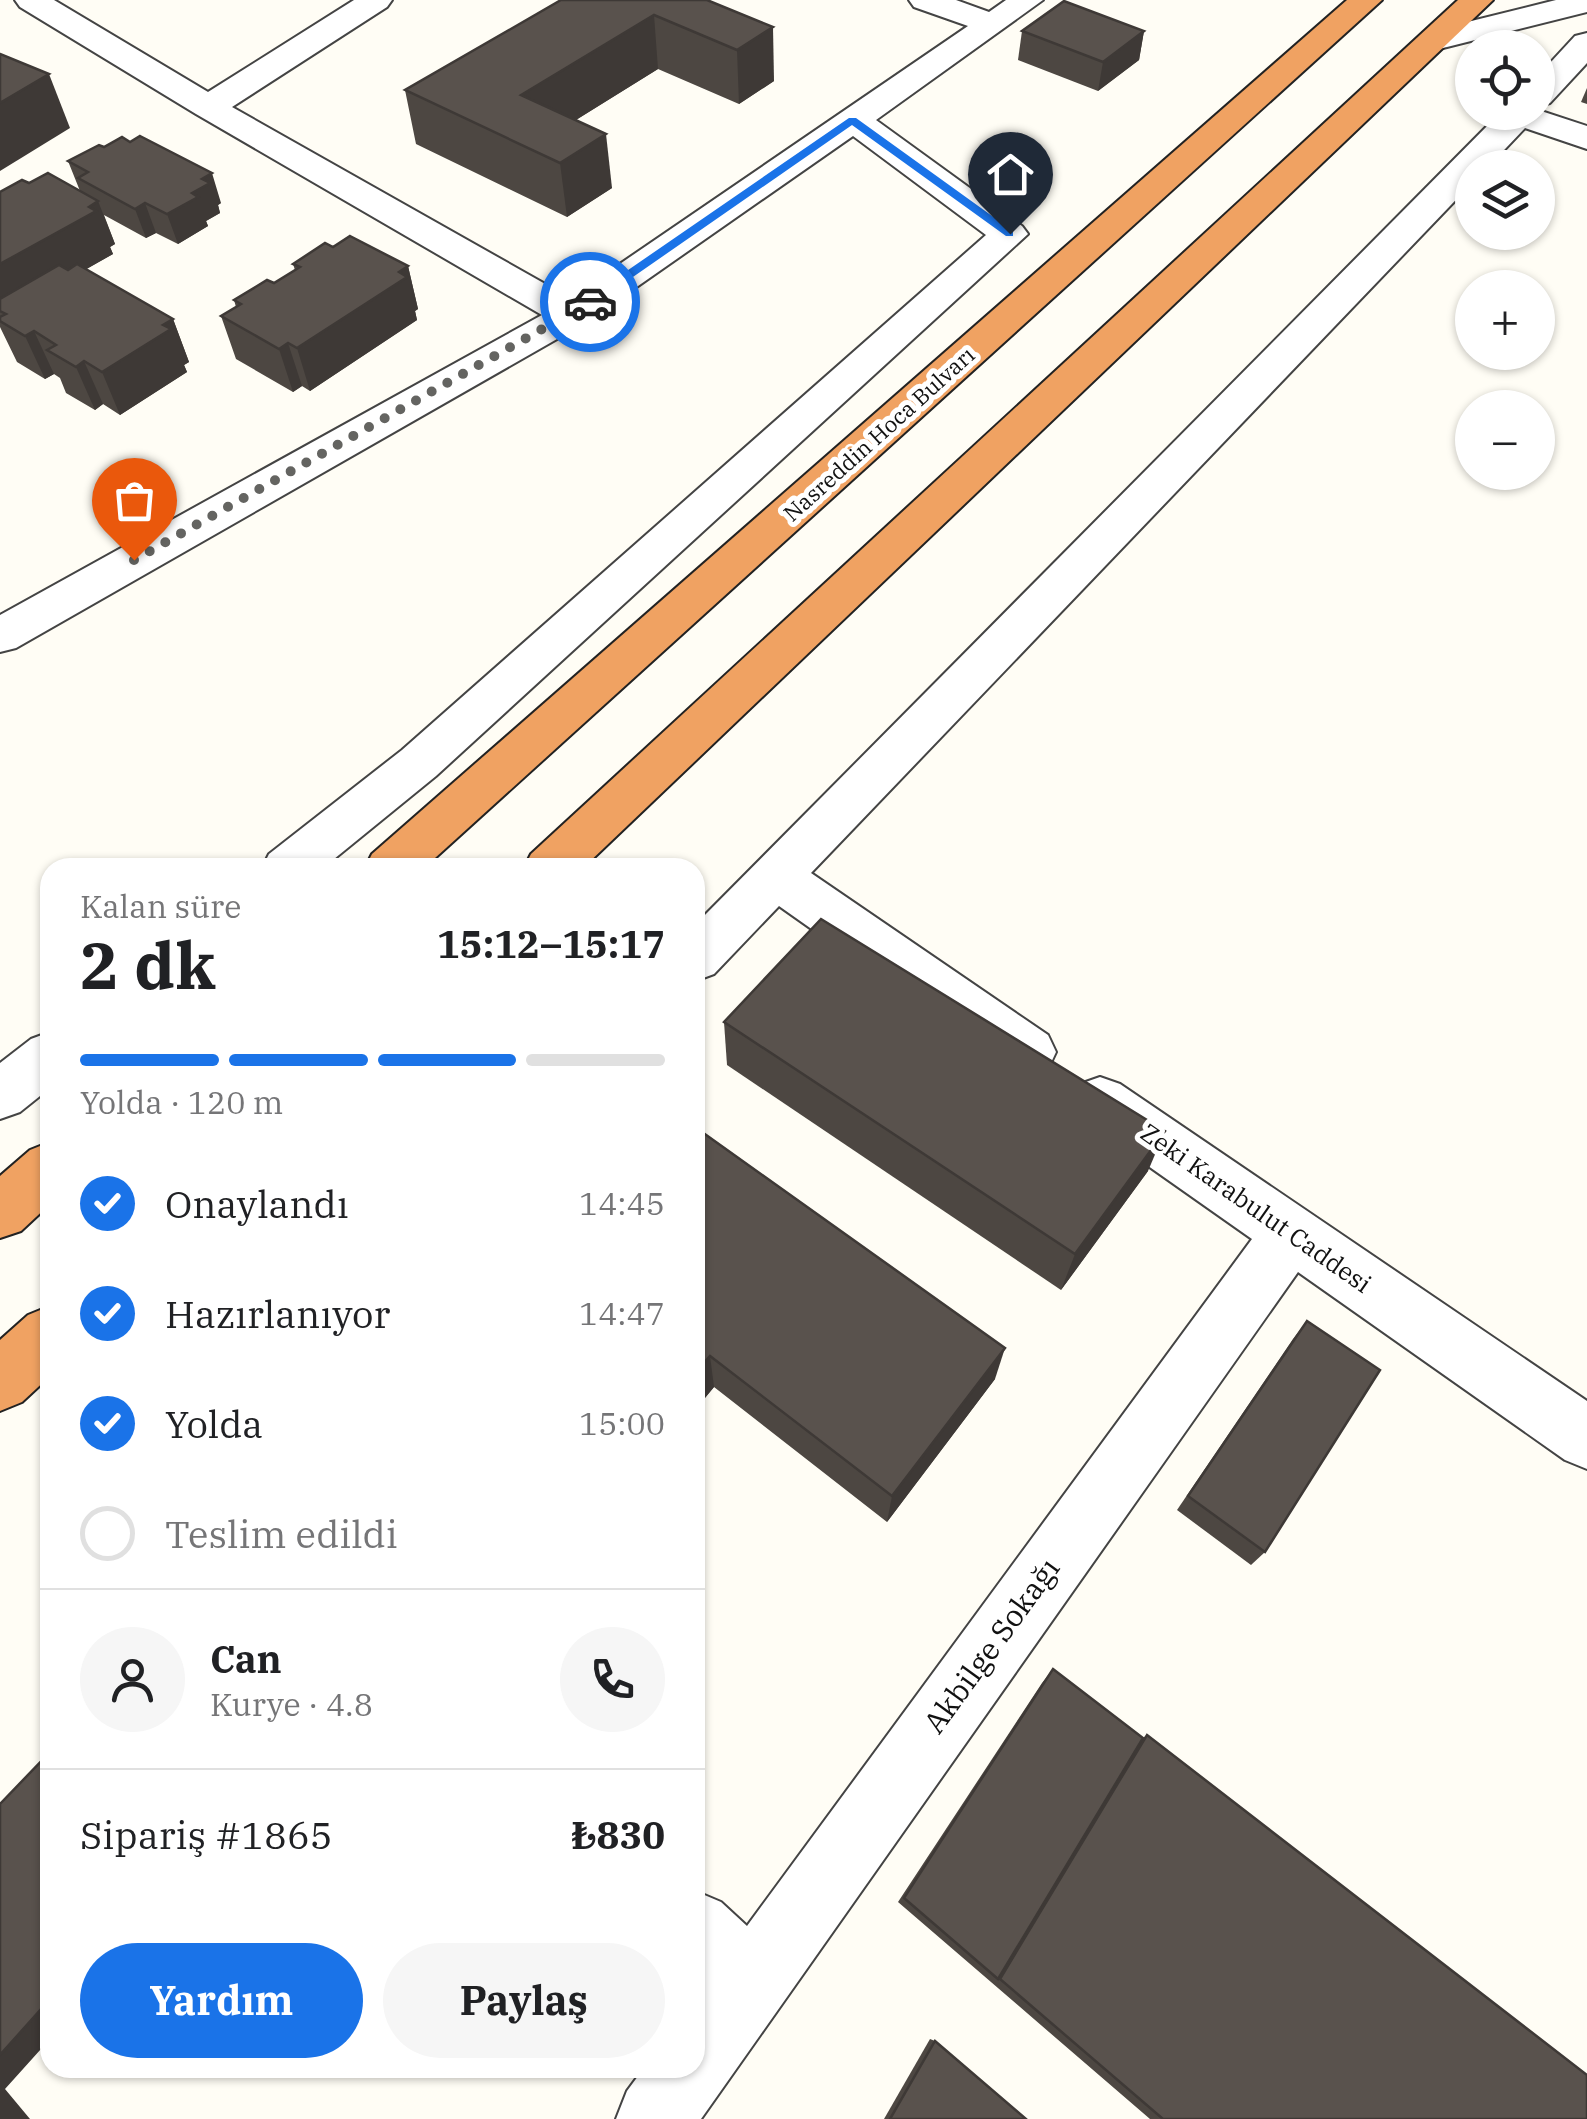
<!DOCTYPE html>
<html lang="tr">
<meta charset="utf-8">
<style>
:root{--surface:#fff;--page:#f6f6f6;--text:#202124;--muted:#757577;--line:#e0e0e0;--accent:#1a73e8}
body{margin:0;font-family:"IBM Plex Serif",serif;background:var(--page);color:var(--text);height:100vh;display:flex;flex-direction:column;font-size:38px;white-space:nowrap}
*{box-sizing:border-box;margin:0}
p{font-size:32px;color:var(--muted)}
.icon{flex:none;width:55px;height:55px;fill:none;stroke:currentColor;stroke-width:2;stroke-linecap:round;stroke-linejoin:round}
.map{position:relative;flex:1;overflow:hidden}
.panel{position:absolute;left:40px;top:858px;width:665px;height:1220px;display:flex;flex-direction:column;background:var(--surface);border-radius:30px;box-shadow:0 2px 8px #0004}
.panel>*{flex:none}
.tools{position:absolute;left:1455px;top:30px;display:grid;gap:20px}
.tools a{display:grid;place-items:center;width:100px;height:100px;border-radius:50%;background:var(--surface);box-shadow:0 2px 8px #0004;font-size:50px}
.pin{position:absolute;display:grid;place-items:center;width:85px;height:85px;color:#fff;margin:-102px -42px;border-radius:50% 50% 50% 0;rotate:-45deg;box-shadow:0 0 10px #0007}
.pin .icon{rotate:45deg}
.courier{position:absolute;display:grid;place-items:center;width:100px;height:100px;margin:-50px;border:8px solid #1a73e8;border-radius:50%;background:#fff;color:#222;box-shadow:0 2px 12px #0007}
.head em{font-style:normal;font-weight:700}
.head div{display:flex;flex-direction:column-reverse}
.head{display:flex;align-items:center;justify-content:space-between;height:170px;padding:0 40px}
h1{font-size:65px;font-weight:700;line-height:75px}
.bar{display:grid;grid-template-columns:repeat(4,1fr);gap:15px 10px;align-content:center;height:120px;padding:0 40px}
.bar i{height:12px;border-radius:8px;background:var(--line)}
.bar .active{background:var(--accent)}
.bar p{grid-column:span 4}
.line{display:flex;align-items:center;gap:25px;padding:0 40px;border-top:2px solid var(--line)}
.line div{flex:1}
.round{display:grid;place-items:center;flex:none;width:105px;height:105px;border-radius:52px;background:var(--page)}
ol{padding:0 40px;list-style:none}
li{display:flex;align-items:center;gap:30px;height:110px}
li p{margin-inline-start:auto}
li .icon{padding:10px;border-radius:50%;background:var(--accent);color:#fff;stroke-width:4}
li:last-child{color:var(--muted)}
li i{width:55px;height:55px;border:5px solid var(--line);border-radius:50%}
.cta{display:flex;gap:20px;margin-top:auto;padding:20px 40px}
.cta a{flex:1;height:115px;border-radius:60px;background:var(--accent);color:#fff;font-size:40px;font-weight:700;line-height:115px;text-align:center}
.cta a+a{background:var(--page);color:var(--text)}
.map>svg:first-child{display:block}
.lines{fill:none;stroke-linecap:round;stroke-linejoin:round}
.minor-casing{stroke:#444;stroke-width:4}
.highway-casing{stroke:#222;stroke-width:4}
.minor{fill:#fff;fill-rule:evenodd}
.highway{fill:#f0a262;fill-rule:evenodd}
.wall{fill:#4d4742}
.shaded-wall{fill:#3e3936}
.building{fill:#59524d;stroke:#3e3936;stroke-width:2.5}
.route{fill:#1a73e8}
.done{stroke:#646461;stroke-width:10;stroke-dasharray:0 18}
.labels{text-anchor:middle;stroke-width:10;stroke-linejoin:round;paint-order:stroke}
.far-street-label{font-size:22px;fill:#111;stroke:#fff}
.street-label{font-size:25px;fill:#111;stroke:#fff}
.near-street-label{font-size:30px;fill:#111;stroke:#fff}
</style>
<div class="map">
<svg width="1587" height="2119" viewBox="0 0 1587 2119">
<rect width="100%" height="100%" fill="#fffdf5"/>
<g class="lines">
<g class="minor-casing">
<g id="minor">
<path d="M 15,0 L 54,0 L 208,92 L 354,0 L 392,0 L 387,7 L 232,107 L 570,298 L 968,26 L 914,7 L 909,0 L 956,0 L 989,12 L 1006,0 L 1043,0 L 876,120 L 1022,226 L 1028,234 L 436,776 L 323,868 L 262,868 L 269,854 L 402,750 L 986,235 L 853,136 L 585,323 L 16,648 L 0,652 L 0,615 L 542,315 L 196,114 L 20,7 Z"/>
<path d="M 1556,0 L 1587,0 L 1587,12 L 1435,50 L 1423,47 L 1418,40 L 1423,33 Z"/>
<path d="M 1587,33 L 1587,63 L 1550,103 L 1538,106 L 1538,76 L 1575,36 Z"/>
<path d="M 1538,110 L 1587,126 L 1587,149 L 1525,128 L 1487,168 L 1472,168 L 1472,183 L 811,873 L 1048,1035 L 1056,1052 L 1048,1069 L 1029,1075 L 1010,1069 L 779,906 L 714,974 L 695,981 L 695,925 L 1501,112 Z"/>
<path d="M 50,1032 L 50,1088 L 20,1112 L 0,1119 L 0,1063 L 31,1039 Z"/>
<path d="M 1100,1077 L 1120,1084 L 1587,1401 L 1587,1469 L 1565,1460 L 1298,1272 L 701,2119 L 616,2119 L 627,2091 L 644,2068 L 695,2068 L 695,1997 L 703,1986 L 695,1978 L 695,1891 L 721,1902 L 747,1926 L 1252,1239 L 1080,1118 L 1072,1101 L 1080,1084 Z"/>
</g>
</g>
<g class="highway-casing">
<g id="highway">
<path d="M 1347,0 L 1382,0 L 424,868 L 365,868 L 372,854 Z"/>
<path d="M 1458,0 L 1493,0 L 583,868 L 524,868 L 531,854 Z"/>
<path d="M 50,1142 L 50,1204 L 21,1231 L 0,1238 L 0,1176 L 30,1150 Z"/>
<path d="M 50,1306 L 50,1376 L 22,1402 L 0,1411 L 0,1340 L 28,1315 Z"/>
</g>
</g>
<use href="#minor" class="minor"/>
<use href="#highway" class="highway"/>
</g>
<g class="wall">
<path d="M 707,0 L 774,81 L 739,104 L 658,69 L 576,120 L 612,188 L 567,217 L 416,144 L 405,90 Z"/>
<path d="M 1022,31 L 1144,31 L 1139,60 L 1098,91 L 1018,60 Z"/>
<path d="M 1587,88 L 1587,104 L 1581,102 Z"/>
<path d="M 68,161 L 221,203 L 218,205 L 220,213 L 206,221 L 208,226 L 178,244 L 156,233 L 146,238 L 104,215 L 115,244 L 110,247 L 113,254 L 86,269 L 173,319 L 189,362 L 184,365 L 187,372 L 120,415 L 103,404 L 95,410 L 66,393 L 60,378 L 54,374 L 45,379 L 17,362 L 0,327 L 0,192 L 29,183 L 80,191 Z"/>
<path d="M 333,247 L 408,266 L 418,309 L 415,311 L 417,320 L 310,391 L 302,386 L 293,392 L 236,359 L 221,316 L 236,307 L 234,300 L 274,283 L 295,270 L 293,264 Z"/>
<path d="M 724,1022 L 1148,1171 L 1061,1290 L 727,1065 Z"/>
<path d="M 695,1127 L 995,1379 L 887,1522 L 714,1387 L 695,1410 Z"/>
<path d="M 1307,1321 L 1265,1552 L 1251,1565 L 1177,1510 L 1293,1339 Z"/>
<path d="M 1053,1669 L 1143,1738 L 1147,1735 L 1587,2119 L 1150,2119 L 898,1902 L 1042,1683 Z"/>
<path d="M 930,2039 L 935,2041 L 1026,2119 L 884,2119 Z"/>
</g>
<g class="shaded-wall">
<path d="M 654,15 L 658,69 L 529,149 L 521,95 Z"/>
<path d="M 773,27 L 774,81 L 739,104 L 737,50 Z"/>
<path d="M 1144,31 L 1139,60 L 1098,91 L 1103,62 Z"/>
<path d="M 49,74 L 70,128 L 0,171 L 0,103 Z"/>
<path d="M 606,134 L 612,188 L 567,217 L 560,163 Z"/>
<path d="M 212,173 L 221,203 L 218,205 L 220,213 L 206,221 L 208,226 L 178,244 L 167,214 L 192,193 L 202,179 Z"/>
<path d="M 98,201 L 115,244 L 110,247 L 113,254 L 6,315 L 0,311 L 0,264 Z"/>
<path d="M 145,203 L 156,233 L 146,238 L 135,209 Z"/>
<path d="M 408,266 L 418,309 L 415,311 L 417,320 L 310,391 L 297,348 Z"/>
<path d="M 173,319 L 189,362 L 184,365 L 187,372 L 120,415 L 102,372 L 163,325 Z"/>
<path d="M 34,331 L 54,374 L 45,379 L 25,336 Z"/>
<path d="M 288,343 L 302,386 L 293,392 L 279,349 Z"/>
<path d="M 84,361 L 103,404 L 95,410 L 76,367 Z"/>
<path d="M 1165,1131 L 1148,1171 L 1061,1290 L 1075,1254 Z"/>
<path d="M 1005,1348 L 995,1379 L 887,1522 L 892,1496 Z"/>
<path d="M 710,1356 L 714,1387 L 695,1410 L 695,1373 Z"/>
<path d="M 50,1999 L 50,2039 L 5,2089 L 30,2119 L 0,2119 L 0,2055 Z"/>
</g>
<g class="building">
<path d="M 561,0 L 707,0 L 773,27 L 737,50 L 654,15 L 521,95 L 606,134 L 560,163 L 405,90 Z"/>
<path d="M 1064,1 L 1144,31 L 1103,62 L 1022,31 Z"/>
<path d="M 0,54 L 49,74 L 0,103 Z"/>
<path d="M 140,136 L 212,173 L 202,179 L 210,183 L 192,193 L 198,197 L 167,214 L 145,203 L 135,209 L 78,178 L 88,172 L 68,161 L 99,145 L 104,147 L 122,137 L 130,142 Z"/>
<path d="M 48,173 L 98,201 L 89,207 L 96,211 L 0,264 L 0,192 L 22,180 L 29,183 Z"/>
<path d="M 350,236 L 408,266 L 399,272 L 407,277 L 297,348 L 288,343 L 279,349 L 221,316 L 241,304 L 234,300 L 267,280 L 274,283 L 300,267 L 293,264 L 325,243 L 333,247 Z"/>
<path d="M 77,264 L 173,319 L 163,325 L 171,329 L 102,372 L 84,361 L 76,367 L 47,350 L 56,345 L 34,331 L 25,336 L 0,321 L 0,317 L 6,314 L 0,311 L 0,299 L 59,265 L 68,270 Z"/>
<path d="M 821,919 L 1165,1131 L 1075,1254 L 724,1022 Z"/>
<path d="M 695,1127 L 1005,1348 L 892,1496 L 710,1356 L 695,1373 Z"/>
<path d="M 1307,1321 L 1380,1370 L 1265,1552 L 1188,1496 Z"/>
<path d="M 1053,1669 L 1143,1738 L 998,1979 L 904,1898 Z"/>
<path d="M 1147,1735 L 1587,2075 L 1587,2119 L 1163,2119 L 1000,1979 Z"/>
<path d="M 50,1752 L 50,1999 L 0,2055 L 0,1804 Z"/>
<path d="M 935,2041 L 1026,2119 L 890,2119 Z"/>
</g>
<path class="route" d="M 849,118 L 856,118 L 1013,231 L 1013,236 L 1006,236 L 852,125 L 594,304 L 586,304 L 586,299 Z"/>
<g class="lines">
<path class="done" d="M 134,560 L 590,302"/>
</g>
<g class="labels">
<g class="far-street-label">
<text transform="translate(879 434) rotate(-42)" y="8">Nasreddin Hoca Bulvarı</text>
</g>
<g class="street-label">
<text transform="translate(1256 1208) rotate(35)" y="9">Zeki Karabulut Caddesi</text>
</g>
<g class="near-street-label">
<text transform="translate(992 1646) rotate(-54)" y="10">Akbilge Sokağı</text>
</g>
</g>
</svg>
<div class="tools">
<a><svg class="icon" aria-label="locate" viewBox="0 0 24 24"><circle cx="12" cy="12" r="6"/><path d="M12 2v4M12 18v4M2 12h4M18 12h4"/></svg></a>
<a><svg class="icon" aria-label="layers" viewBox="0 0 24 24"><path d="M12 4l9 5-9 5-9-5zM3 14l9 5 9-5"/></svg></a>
<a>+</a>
<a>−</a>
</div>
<div class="pin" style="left:134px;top:560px;background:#ea580c"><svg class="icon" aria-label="bag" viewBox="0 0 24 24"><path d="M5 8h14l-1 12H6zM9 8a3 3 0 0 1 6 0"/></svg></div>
<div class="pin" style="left:1010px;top:234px;background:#1f2937"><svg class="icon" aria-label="home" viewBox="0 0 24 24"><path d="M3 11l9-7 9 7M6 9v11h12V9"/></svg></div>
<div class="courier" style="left:590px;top:302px"><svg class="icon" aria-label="car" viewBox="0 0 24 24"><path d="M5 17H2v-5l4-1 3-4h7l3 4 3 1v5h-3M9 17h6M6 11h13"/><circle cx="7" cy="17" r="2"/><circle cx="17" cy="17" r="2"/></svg></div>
<section class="panel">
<div class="head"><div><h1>2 dk</h1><p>Kalan süre</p></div><em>15:12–15:17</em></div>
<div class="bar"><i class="active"></i><i class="active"></i><i class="active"></i><i></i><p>Yolda · 120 m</p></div>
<ol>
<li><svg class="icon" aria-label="check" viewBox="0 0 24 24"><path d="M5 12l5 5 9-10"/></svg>Onaylandı<p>14:45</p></li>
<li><svg class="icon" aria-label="check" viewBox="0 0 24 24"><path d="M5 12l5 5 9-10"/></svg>Hazırlanıyor<p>14:47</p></li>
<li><svg class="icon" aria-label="check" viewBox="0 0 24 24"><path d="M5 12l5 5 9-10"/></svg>Yolda<p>15:00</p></li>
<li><i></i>Teslim edildi</li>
</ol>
<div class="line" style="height:180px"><a class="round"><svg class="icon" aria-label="person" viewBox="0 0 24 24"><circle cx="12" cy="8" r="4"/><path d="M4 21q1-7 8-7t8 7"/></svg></a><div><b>Can</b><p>Kurye · 4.8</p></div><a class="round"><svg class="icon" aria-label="phone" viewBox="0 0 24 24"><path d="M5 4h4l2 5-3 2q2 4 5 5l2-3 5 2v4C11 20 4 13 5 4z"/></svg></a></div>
<div class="line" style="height:130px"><div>Sipariş #1865</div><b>₺830</b></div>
<div class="cta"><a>Yardım</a><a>Paylaş</a></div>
</section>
</div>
